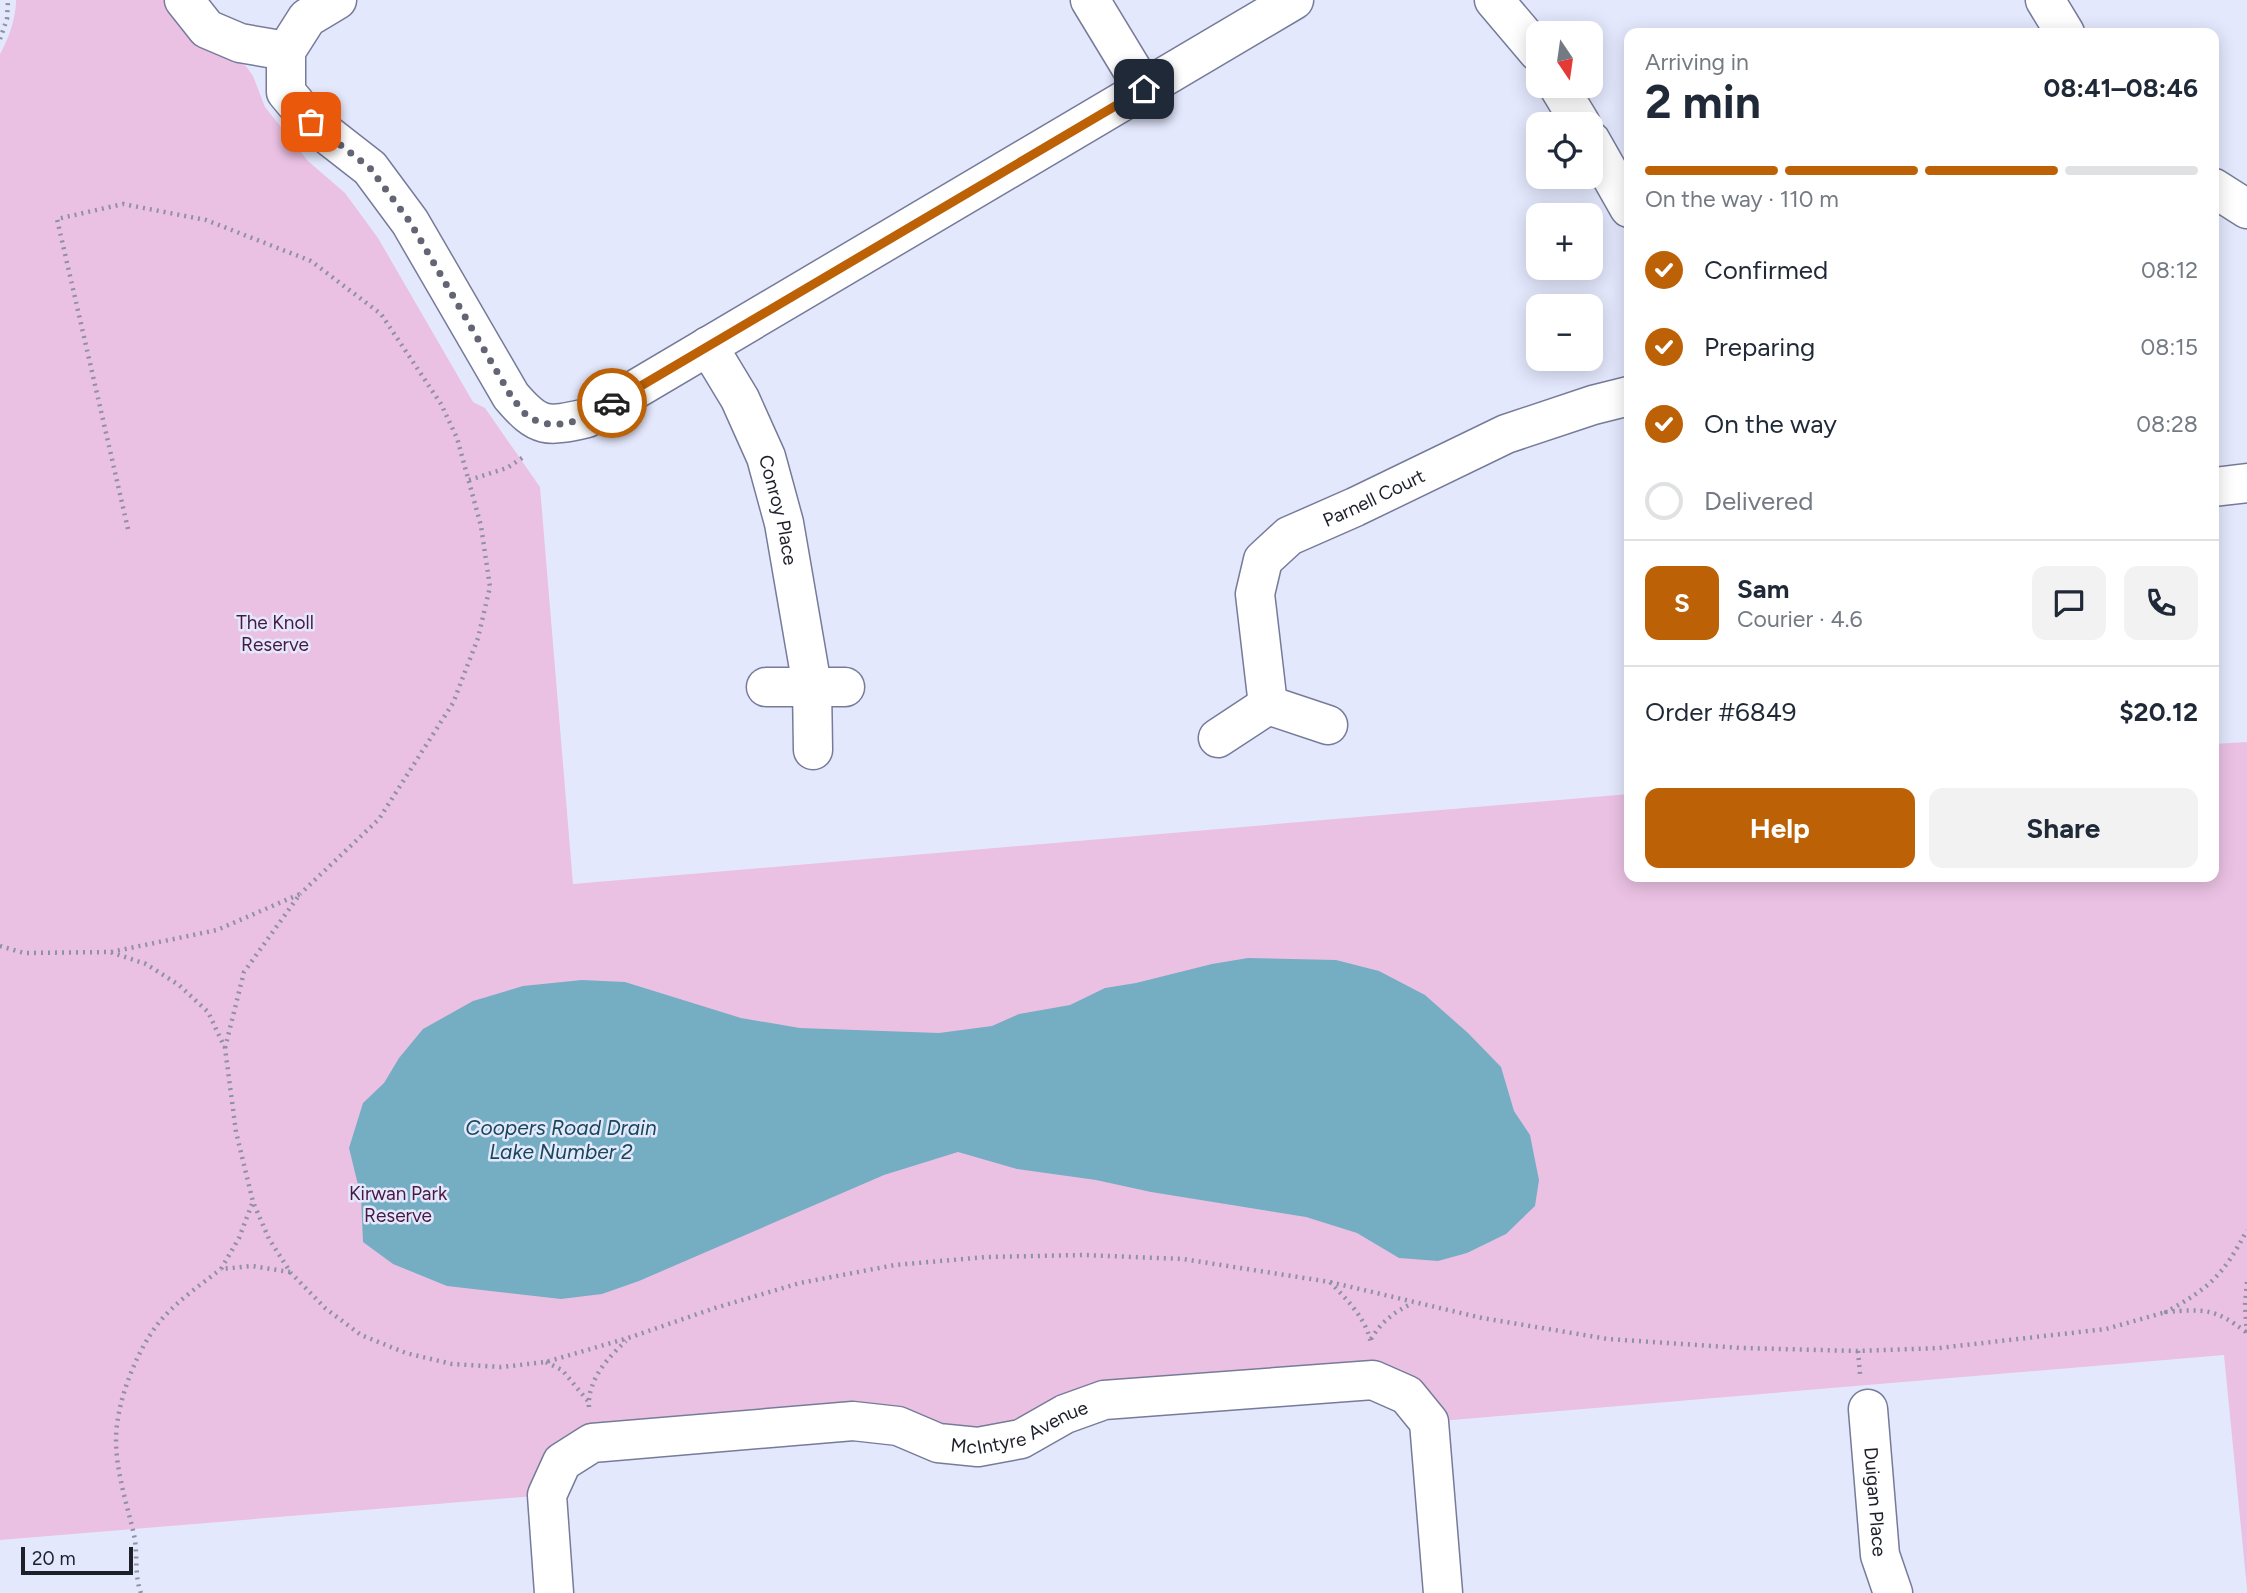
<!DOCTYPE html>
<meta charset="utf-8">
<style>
:root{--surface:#fff;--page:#f2f2f3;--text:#1f2937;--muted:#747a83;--line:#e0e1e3;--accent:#bc6105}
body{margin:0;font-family:Figtree,sans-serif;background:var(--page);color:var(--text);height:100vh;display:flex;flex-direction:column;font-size:26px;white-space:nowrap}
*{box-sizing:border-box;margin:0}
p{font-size:23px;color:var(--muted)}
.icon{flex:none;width:38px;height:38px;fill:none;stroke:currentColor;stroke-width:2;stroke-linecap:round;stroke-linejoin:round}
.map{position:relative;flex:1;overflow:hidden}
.details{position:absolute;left:1624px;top:28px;width:595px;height:854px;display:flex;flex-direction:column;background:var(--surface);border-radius:14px;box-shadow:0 4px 18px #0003}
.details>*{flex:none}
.needle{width:46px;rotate:167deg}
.buttons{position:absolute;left:1526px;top:21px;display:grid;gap:14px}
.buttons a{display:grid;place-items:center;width:77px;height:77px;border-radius:14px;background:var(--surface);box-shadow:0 4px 18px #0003;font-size:35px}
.scale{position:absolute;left:21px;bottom:18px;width:112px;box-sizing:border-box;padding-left:7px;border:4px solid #1d1f2b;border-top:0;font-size:19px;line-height:24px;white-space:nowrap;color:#1d1f2b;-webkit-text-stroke:5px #e4e8fd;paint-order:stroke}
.pin{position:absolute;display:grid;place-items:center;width:60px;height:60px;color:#fff;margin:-30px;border-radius:14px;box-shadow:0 4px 10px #0006}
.courier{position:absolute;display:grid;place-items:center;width:70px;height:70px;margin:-35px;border:5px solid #bc6105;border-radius:50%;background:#fff;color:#222;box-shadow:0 2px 9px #0007}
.headline em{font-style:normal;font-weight:700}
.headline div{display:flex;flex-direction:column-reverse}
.headline{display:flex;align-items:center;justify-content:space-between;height:119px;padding:0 21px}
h1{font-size:46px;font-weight:700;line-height:52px}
.bar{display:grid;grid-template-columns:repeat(4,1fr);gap:10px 7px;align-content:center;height:84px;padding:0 21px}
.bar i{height:9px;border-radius:5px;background:var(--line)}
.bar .current{background:var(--accent)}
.bar p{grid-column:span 4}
.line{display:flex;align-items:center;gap:18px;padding:0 21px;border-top:2px solid var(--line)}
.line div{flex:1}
.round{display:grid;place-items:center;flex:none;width:74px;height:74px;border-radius:14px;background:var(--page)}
ol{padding:0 21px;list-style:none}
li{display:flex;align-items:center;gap:21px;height:77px}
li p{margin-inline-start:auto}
li .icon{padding:7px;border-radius:50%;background:var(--accent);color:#fff;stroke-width:4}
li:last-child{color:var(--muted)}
li i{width:38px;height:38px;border:4px solid var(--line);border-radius:50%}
.action{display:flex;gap:14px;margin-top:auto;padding:14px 21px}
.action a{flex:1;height:80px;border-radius:14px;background:var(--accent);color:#fff;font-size:28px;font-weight:700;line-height:80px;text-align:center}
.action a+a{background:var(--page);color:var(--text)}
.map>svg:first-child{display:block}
.green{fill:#ebc1e3}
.water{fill:#75aec3}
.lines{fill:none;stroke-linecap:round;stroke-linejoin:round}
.minor-casing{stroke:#767b9a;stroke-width:41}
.path{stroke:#8e91a2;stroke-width:4.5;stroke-dasharray:2 5;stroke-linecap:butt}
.minor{stroke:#fff;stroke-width:38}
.done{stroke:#636574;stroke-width:7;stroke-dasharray:0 12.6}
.route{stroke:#bc6105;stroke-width:9}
.labels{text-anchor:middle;stroke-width:5;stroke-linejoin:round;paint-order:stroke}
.street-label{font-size:19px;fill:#1d1f2b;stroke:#e4e8fd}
.park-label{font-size:19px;fill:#481742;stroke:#e4e8fd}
.water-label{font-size:21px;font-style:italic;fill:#184858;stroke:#e4e8fd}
</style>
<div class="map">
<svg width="2247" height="1593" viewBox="0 0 2247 1593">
<rect width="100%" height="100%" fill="#e4e8fd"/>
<path class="green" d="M 16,0 L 164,0 L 186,31 L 204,47 L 246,66 L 253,76 L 265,107 L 308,161 L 345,193 L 378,238 L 473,402 L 485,408 L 540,487 L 573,884 L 1629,794 L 1629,877 L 2214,877 L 2214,744 L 2247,742 L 2247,1589 L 2224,1355 L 1429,1422 L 1407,1395 L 1104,1400 L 1021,1439 L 898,1426 L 592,1443 L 547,1495 L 0,1540 L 0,54 C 9,38 16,18 16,0 Z"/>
<path class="water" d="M 1248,958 L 1336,960 L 1379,971 L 1425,995 L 1468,1033 L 1501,1067 L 1514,1111 L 1530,1135 L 1539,1180 L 1535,1206 L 1506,1234 L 1467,1253 L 1438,1261 L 1399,1258 L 1357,1233 L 1306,1217 L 1151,1192 L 1096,1180 L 1017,1169 L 958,1152 L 884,1175 L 639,1281 L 602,1294 L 561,1299 L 447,1286 L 393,1264 L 363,1242 L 361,1197 L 349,1148 L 363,1103 L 384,1083 L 399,1058 L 423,1029 L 473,1001 L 523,986 L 582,980 L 625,982 L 741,1018 L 800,1028 L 939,1033 L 992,1026 L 1019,1014 L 1070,1005 L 1105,988 L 1136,983 L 1212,964 Z"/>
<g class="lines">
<g class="minor-casing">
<g id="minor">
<path d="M 184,0 L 207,29 L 240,43 L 286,51"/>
<path d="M 337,0 L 307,18 L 286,51 L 286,92 L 311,122 L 370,168 L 410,222 L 511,396 C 539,429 547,427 587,418 L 1294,0"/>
<path d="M 1090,0 L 1144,89"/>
<path d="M 1494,0 L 1538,52"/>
<path d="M 2045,0 L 2065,33"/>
<path d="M 1558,86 L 1581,124"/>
<path d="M 1591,141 L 1629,208"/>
<path d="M 2214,188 L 2247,209"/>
<path id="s1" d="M 708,346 L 740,399 L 766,457 L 784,523 L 812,686 L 813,750"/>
<path d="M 2214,487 L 2247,483"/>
<path d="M 766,687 L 845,687"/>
<path id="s2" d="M 1268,705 L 1255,594 L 1263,560 L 1289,536 L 1355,507 L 1506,434 L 1593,405 L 1629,396"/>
<path d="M 1218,738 L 1268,705 L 1328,725"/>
<path id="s3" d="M 1868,1409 L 1880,1555 L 1893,1593"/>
<path id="s4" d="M 554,1593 L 547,1495 L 562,1462 L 592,1443 L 853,1421 L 898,1426 L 938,1443 L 978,1447 L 1021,1439 L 1065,1414 L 1104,1400 L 1373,1380 L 1407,1395 L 1429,1422 L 1443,1593"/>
</g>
</g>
<g class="path">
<path d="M 0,39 L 7,19 L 8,0"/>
<path d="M 469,480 L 507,468 L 525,456"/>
<path d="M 128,529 L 57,219 L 123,204 L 206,220 L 311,261 L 381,314 L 441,404 L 457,438 L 481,526 L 490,587 L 478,638 L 453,703 L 379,819 L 300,894"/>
<path d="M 0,946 L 24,953 L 110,952 L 146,964 L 179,985 L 208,1012 L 225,1048 L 236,1132 L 253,1202 L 269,1239 L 291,1273 L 325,1308 L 361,1335 L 406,1353 L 452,1364 L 501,1367 L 546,1362 L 628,1338 L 715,1308 L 800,1283 L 895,1265 L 986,1257 L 1084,1255 L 1183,1259 L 1330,1282 L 1482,1318 L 1608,1339 L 1742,1348 L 1858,1351 L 1939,1348 L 2106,1329 L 2166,1312"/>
<path d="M 111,952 L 217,930 L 300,894 L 244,972 L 225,1048"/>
<path d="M 252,1204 L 239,1238 L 221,1269 L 252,1266 L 290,1272"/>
<path d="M 1330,1282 C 1347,1300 1367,1319 1371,1344"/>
<path d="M 2247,1282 L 2245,1305 L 2247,1336"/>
<path d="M 2246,1332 C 2214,1308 2205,1309 2166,1312 C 2210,1288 2224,1274 2247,1230"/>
<path d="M 1371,1339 C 1382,1321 1394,1312 1413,1303"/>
<path d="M 1858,1351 L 1860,1374"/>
<path d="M 546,1362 L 562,1370 L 588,1401"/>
<path d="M 589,1407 C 587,1381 608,1357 626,1341"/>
<path d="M 141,1593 C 134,1575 138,1553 134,1535 C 127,1504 116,1472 116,1440 C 116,1404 135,1354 157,1325 C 174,1303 199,1286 221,1269"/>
</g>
<use href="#minor" class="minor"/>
</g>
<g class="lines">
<path class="done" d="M 311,122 L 370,168 L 410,222 L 511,396 C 516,402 522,412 529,417 C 557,434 587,418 612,403"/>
<path class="route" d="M 612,403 L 1144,89"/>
</g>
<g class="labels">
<g class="street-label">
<text dy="7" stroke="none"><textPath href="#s2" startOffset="275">Parnell Court</textPath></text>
<text dy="7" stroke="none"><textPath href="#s1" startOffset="180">Conroy Place</textPath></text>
<text dy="7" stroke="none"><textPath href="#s4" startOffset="606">McIntyre Avenue</textPath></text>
<text dy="7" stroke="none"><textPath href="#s3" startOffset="93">Duigan Place</textPath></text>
</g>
<g class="park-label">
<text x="275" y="629">The Knoll<tspan x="275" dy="22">Reserve</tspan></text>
<text x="398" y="1200">Kirwan Park<tspan x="398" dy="22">Reserve</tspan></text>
</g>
<g class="water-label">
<text x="561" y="1135">Coopers Road Drain<tspan x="561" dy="24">Lake Number 2</tspan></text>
</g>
</g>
</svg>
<div class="buttons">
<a><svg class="needle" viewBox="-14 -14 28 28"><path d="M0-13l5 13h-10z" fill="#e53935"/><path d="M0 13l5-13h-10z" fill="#747a83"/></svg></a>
<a><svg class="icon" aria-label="locate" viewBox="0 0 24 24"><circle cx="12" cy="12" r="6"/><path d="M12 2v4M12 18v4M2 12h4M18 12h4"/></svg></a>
<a>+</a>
<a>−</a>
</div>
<div class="scale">20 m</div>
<div class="pin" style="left:311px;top:122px;background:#ea580c"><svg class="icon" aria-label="bag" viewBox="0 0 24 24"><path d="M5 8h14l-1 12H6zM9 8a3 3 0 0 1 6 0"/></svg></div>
<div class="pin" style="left:1144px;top:89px;background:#1f2937"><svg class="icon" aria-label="home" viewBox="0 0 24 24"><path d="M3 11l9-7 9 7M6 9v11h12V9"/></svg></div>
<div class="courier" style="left:612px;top:403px"><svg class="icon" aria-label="car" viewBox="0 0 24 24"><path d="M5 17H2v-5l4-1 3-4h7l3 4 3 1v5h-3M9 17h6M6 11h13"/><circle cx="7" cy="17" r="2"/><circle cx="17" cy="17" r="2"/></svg></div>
<section class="details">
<div class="headline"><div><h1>2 min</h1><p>Arriving in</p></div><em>08:41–08:46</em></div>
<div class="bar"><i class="current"></i><i class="current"></i><i class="current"></i><i></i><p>On the way · 110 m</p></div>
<ol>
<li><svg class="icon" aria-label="check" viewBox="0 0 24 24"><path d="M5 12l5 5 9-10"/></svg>Confirmed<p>08:12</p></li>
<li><svg class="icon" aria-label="check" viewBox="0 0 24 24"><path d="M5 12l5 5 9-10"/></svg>Preparing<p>08:15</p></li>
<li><svg class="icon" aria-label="check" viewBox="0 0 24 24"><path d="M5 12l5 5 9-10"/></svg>On the way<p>08:28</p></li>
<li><i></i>Delivered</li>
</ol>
<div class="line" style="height:126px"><b class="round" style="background:var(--accent);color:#fff">S</b><div><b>Sam</b><p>Courier · 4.6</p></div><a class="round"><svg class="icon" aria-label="chat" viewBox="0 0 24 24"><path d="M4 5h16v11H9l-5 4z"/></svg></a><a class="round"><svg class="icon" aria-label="phone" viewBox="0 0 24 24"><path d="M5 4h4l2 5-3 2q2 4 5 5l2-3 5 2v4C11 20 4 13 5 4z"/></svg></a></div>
<div class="line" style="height:91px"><div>Order #6849</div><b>$20.12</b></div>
<div class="action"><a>Help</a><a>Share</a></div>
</section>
</div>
